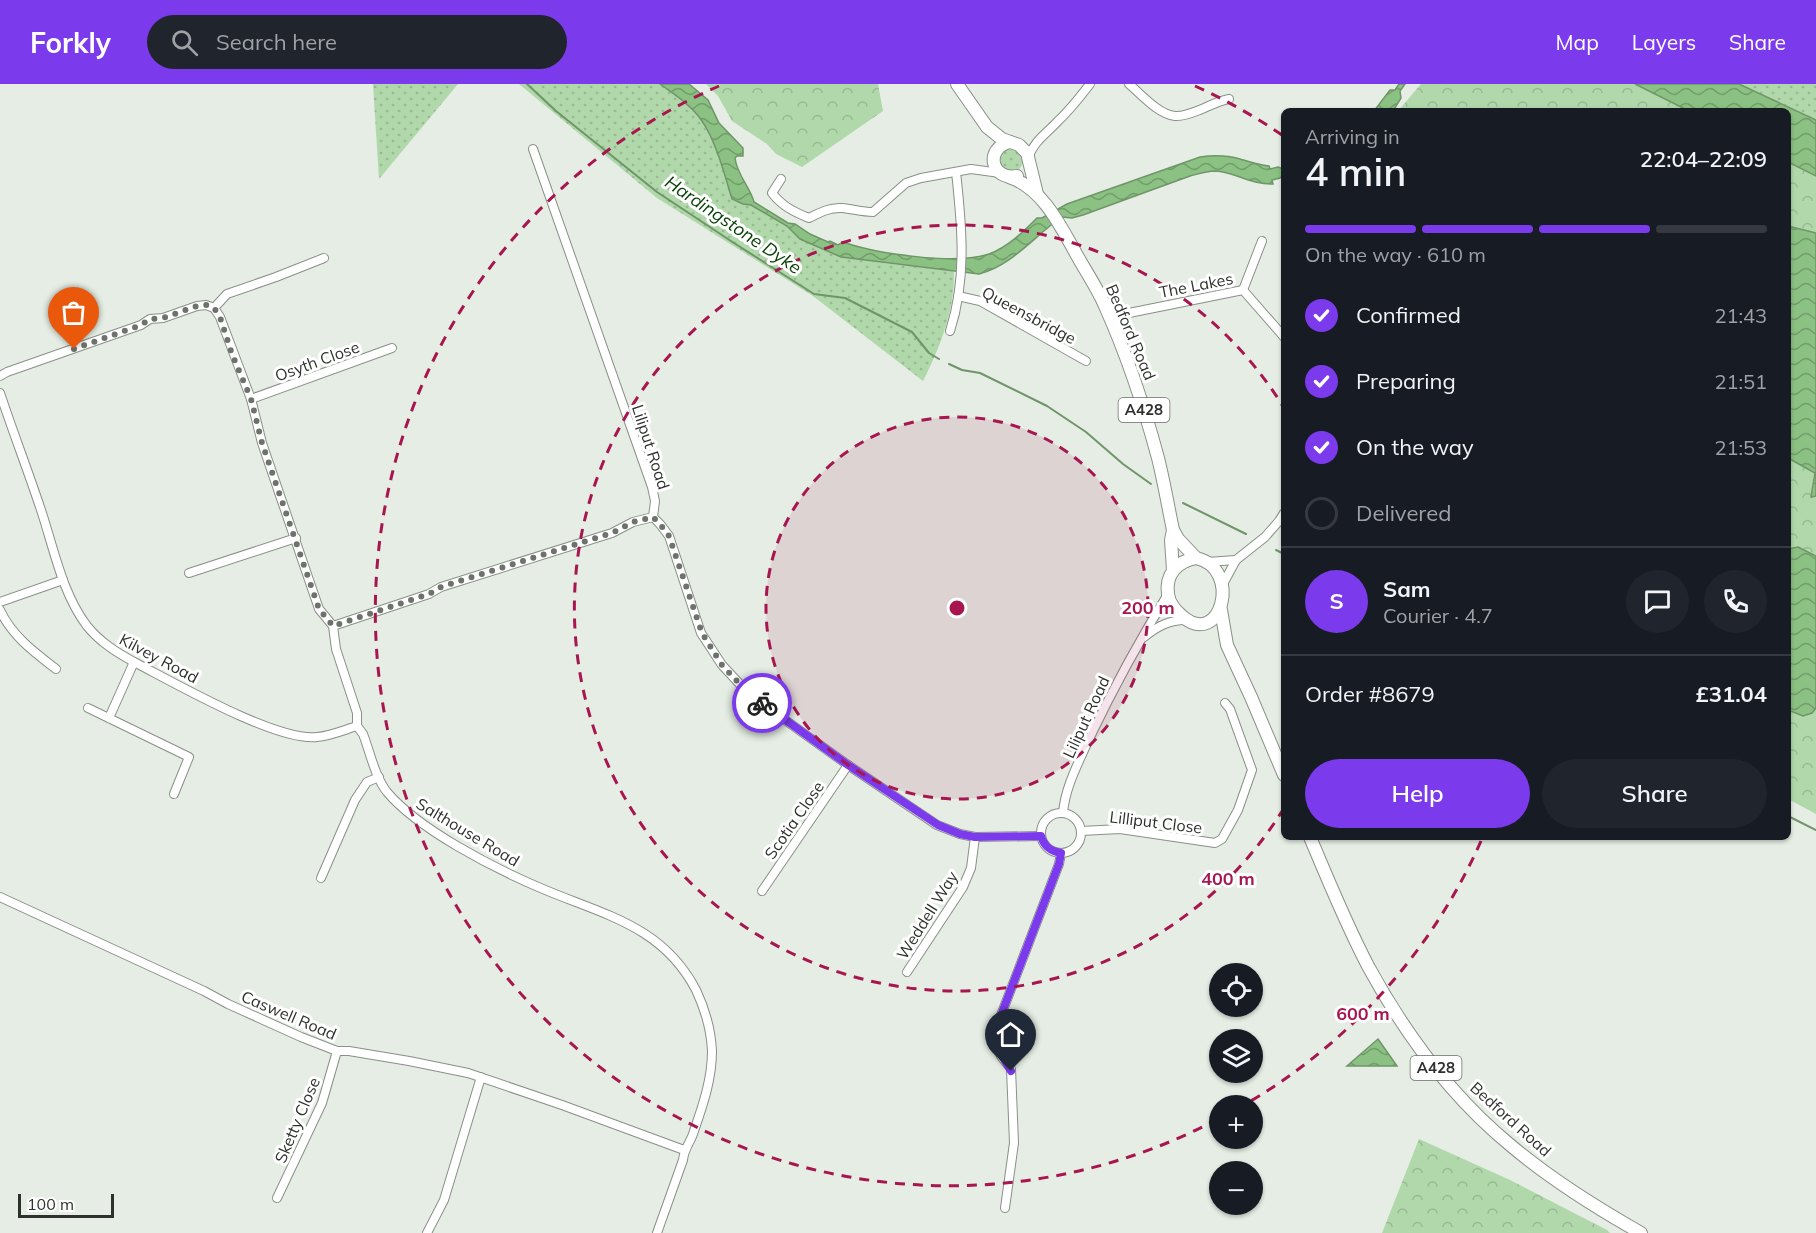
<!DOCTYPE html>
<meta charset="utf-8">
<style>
:root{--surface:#171b24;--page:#20242c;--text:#f1f3f6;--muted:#9ea1a6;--line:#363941;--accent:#7c3aed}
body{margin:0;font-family:Mulish,sans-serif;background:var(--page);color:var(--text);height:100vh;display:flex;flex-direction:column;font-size:22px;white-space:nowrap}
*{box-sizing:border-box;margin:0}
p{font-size:20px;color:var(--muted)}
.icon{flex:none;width:33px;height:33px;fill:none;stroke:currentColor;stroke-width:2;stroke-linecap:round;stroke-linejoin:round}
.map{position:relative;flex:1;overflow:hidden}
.details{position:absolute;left:1281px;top:24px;width:510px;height:732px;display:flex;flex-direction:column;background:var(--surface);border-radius:9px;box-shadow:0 2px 4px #0004}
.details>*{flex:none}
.buttons{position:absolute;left:1209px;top:879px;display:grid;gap:12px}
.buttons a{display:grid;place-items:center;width:54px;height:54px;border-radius:50%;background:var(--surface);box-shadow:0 2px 4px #0004;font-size:30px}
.scale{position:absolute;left:18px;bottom:15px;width:96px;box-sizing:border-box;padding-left:6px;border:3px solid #2d302c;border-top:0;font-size:16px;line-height:21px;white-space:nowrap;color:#2d302c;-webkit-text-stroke:4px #fff;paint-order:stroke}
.pin{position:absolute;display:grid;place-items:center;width:51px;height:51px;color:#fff;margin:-62px -26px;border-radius:50% 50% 50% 0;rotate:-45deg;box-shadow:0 0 6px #0007}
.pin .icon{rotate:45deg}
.courier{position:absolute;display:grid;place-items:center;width:60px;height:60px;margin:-30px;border:4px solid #7c3aed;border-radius:50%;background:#fff;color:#222;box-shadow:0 2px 8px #0007}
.overview em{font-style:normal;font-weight:600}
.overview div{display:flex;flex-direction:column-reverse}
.overview{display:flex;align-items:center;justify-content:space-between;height:102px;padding:0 24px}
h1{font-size:39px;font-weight:600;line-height:45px}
.bar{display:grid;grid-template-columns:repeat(4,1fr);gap:9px 6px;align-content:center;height:72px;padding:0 24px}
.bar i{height:8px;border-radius:4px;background:var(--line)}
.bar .selected{background:var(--accent)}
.bar p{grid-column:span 4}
.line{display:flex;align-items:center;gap:15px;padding:0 24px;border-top:2px solid var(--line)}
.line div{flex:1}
.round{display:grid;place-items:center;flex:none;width:63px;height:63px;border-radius:32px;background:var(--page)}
ol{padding:0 24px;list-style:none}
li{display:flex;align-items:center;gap:18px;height:66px}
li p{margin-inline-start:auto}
li .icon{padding:6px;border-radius:50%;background:var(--accent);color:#fff;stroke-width:4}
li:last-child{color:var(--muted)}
li i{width:33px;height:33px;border:3px solid var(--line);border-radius:50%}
.primary-button{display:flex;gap:12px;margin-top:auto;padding:12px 24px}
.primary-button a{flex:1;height:69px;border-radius:36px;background:var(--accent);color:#fff;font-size:24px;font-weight:600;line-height:69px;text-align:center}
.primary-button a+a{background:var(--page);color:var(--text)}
header{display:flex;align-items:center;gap:36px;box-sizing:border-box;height:84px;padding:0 30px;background:var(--accent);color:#fff}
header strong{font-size:28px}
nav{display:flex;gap:33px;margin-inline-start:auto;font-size:21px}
.search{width:420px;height:54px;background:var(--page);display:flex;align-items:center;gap:15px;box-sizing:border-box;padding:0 21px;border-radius:33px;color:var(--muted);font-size:22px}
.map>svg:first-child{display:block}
.grass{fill:url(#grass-dots)}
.park{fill:url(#park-crowns)}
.water{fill:url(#water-waves);stroke:#6f9668;stroke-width:1.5}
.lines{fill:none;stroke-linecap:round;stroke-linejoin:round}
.stream{stroke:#6f9668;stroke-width:2}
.minor-casing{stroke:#899088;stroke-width:10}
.trunk-casing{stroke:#899088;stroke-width:14}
.minor{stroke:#fff;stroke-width:8}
.trunk{stroke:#fff;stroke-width:12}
.done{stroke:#6d726c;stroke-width:6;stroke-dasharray:0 10.8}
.route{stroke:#7c3aed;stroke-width:8}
.ring{fill:none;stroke:#a8164f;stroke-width:3;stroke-dasharray:10 8}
.labels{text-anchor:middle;stroke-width:6;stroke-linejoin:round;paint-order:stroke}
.shield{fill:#fff;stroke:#6c6e6b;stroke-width:1.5}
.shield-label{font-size:15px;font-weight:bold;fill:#2d302c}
.street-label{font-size:16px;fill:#2d302c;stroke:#fff}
.water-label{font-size:18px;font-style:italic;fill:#043e00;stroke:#fff}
.centre{fill:#a8164f;stroke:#fff;stroke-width:3}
.ring-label{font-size:18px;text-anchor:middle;font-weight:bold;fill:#a8164f;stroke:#fff;stroke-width:6;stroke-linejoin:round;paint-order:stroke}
</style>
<header>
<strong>Forkly</strong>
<div class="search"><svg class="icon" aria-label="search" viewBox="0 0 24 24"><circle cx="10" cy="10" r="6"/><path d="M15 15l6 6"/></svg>Search here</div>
<nav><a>Map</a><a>Layers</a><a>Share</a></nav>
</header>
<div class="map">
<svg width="1816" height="1149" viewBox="0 0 1816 1149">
<defs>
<pattern id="grass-dots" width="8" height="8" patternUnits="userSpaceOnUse" patternTransform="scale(1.5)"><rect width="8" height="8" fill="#b0d8aa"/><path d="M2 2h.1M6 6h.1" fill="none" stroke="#98ba92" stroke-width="1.8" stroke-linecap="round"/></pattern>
<pattern id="park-crowns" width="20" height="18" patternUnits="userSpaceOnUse" patternTransform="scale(1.5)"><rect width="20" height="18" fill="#b0d8aa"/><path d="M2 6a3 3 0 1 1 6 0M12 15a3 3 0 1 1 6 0" fill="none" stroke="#98ba92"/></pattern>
<pattern id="water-waves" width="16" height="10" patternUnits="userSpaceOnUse" patternTransform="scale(1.5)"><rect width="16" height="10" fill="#8bc182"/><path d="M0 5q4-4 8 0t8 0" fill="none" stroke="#729d6b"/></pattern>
</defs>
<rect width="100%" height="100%" fill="#e5ede4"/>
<g class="grass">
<path d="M 373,0 L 458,0 L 379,95 Z"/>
<path d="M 519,0 L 660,0 L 685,19 L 701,36 L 716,65 L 732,115 L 743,120 L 751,121 L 787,142 L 800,155 L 841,173 L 883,179 L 950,186 L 954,188 C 955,225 940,264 923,297 L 813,212 L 657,114 Z"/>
<path d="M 1739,0 L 1816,0 L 1816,36 Z"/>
<circle cx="1011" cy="76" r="12"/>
</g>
<g class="park">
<path d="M 706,0 L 878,0 L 883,27 L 802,83 L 776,70 L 767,60 L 732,37 L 718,12 Z"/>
<path d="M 1421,0 L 1635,0 L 1689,27 L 1398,27 Z"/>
<path d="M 1788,78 L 1816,92 L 1816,730 L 1788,715 Z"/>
<path d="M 1419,1055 L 1510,1096 L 1607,1146 L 1610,1149 L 1382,1149 Z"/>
</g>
<g class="water">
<path d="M 660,0 L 689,0 L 708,16 L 719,39 L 743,64 L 743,72 L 737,72 L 735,74 C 737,91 750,103 754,118 L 788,139 L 795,140 L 810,150 L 828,158 L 830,157 L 838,161 L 843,158 C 877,170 955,181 989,170 C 1008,163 1023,148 1037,134 L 1042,134 L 1067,120 L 1200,73 C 1214,71 1226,71 1240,75 C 1250,78 1259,81 1269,82 L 1270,85 L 1278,83 L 1284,85 L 1284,90 L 1280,94 L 1272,96 L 1273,100 C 1252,101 1235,88 1215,87 C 1207,87 1198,90 1190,92 L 1083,131 L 1072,134 L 1062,133 C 1035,151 1012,182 979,190 L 841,173 L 800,155 L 787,142 L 751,121 L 743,120 L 732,115 C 724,89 717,60 702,37 C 691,21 675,11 660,0 Z"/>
<path d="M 1399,0 L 1405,0 L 1400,7 L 1401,14 L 1393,27 L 1374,27 L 1390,6 L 1395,6 Z"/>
<path d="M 1635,0 L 1739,0 L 1816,36 L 1816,92 L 1788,78 L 1788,27 L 1689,27 Z"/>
<path d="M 1788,142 L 1816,149 L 1816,412 L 1811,413 L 1815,389 L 1788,374 Z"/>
<path d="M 1798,463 L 1816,472 L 1816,624 L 1812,629 L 1803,632 L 1788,626 L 1788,465 Z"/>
<path d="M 1378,955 L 1397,982 L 1347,982 Z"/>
</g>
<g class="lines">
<g class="stream">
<path d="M 527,0 L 556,27 L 657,108 L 734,159 L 814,210 L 845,214 L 912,248 L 929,269 L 939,275"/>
<path d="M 949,280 L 962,286 L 980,289 L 1047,322 L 1086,348 L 1123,380 L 1151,400"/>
<path d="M 1183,419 L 1246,450"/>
<path d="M 1276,466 L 1284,470"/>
<path d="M 1788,732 L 1816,746"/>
</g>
<g class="minor-casing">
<g id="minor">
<path d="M 1129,0 C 1142,11 1158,30 1175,32 C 1184,33 1194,28 1202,25 C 1211,21 1219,17 1229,15"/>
<path d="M 533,65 L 652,403 L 655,417 L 653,433 L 660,440 L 669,452 L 701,549 L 722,581 L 749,610 L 848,681 L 937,741 L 960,750 L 975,753 L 1041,752"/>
<path d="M 1028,74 C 1034,57 1046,50 1058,37 C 1070,26 1080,13 1090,0"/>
<path d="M 781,95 L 772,109 C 782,122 794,128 809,134 C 819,129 830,123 842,124 C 853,125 862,128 873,128 L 906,99 L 921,94 L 971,85 L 1000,89"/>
<path d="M 1243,206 L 1262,157"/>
<path d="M 958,212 L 980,217 L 1086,277"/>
<path d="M 214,224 L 220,233 L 251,315 L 262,359 L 319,525 L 333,542 L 336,565 L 357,629 L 357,642 L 363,650 C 370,668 375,693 387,708 C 418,745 492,783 536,802 C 599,830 661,839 696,906 C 705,925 711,946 712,967 C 712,995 703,1021 694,1047 C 691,1058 684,1064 683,1076 L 657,1149"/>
<path d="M 1129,229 L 1243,206 L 1284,253"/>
<path d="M 950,247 C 967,195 962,142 956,88"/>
<path d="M 0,292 L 7,288 L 141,241 L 150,235 L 163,234 L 197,222 L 206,221 L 214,224 L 227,210 L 276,193 L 324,174"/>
<path d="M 0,309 C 13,348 28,387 41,426 C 54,465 62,509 87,542 C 100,558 116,568 134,578 C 173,598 277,658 317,653 C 330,652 344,646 357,642"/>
<path d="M 251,315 L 392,264"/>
<path d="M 1207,478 L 1236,476"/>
<path d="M 189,489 L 296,454"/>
<path d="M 1223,500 L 1236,476 L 1265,453 L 1279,437 L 1284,429"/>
<path d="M 0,518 L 63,496"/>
<path d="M 0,526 C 12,552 34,568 56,585"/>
<path d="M 333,542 L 429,510 L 441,503 L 612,449 L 633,438 L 653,433"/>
<path d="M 1144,553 C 1158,542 1169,536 1186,536"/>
<path d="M 88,624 L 189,673 L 174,710"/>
<path d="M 109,634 L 134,578"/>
<circle cx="1061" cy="749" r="20"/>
<path d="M 1063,729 C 1065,703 1079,678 1089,655 C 1113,605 1139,557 1168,510"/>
<path d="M 1081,747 L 1120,745 L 1215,759 L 1222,755 L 1238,726 L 1252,686 L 1230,625 L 1225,619"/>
<path d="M 321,794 L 355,716 L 367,698 L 379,693"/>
<path d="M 762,807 L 848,681"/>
<path d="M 0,813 L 204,907 L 228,920 L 301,953 L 337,967 L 349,967 L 409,977 L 468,989 L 562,1021 L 684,1066"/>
<path d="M 907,888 L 963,803 L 971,784 L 975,753"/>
<path d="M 277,1114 L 322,1019 L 337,967"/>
<path d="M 1005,1124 L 1014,1059 L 1011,985 L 1001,972 L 994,958 L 998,939 L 1059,780 L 1061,769"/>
<path d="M 427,1149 L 444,1116 L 481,993"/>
</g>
</g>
<g class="trunk-casing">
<g id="trunk">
<path d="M 957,0 L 987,43 L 1002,55 L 1019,61 L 1027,69 L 1037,110"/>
<path d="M 1010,58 C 984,64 991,97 1017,92"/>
<path d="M 1009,93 C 1041,103 1059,139 1074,166 C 1084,185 1097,203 1105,222 C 1127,271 1144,322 1158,374 C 1164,398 1168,422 1173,446 L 1178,455 L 1196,474"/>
<path d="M 1196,474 C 1243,484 1221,566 1182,532 C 1176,527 1169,519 1168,510 C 1165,490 1178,477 1196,474 Z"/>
<path d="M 1173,486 L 1171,456 L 1173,446"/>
<path d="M 1221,526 L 1227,561 L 1251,613 L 1284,691"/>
<path d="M 1310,753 C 1328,796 1346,840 1368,882 C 1404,948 1451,1012 1509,1060 C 1549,1094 1595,1123 1641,1149"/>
</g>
</g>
<use href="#minor" class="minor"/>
<use href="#trunk" class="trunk"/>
</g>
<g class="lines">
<path class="done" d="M 74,265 L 141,241 L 150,235 L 163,234 L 197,222 L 206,221 L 214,224 L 220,233 L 232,270 L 251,315 L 262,359 L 319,525 L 333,542 L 429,510 L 441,503 L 612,449 L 633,438 L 653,433 L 660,440 L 669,452 L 702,549 L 722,581 L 749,610 L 762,619"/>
<path class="route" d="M 762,619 L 848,681 L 938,741 L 960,750 L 975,753 L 1041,752 C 1044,762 1050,767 1061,769 L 1059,780 L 998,939 L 994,958 L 1011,987"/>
</g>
<circle cx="957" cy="524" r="191" fill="#a8164f" fill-opacity=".12"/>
<g class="ring">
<circle cx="957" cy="524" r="191"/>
<path d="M1284 724A383 383 0 1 1 1284 324"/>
<path d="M1481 757A574 574 0 0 1 1244 1021M1218 1035A574 574 0 1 1 719 2M1195 2A574 574 0 0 1 1282 51"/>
</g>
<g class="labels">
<g class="shield">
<rect x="1118.5" y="314" width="51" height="24" rx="4.5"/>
<rect x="1410.5" y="972" width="51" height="24" rx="4.5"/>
</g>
<g class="shield-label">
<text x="1144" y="331">A428</text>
<text x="1436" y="989">A428</text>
</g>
<g class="street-label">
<text transform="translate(1196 201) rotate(-11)" y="6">The Lakes</text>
<text transform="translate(1029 231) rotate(28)" y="6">Queensbridge</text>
<text transform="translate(1131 248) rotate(67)" y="6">Bedford Road</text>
<text transform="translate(317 277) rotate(-20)" y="6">Osyth Close</text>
<text transform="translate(651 363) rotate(72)" y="6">Liliput Road</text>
<text transform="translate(159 574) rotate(28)" y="6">Kilvey Road</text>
<text transform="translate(1086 633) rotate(-65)" y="6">Liliput Road</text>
<text transform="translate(794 736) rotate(-55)" y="6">Scotia Close</text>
<text transform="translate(1156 738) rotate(7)" y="6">Lilliput Close</text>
<text transform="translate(468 748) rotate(31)" y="6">Salthouse Road</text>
<text transform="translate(927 831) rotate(-58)" y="6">Weddell Way</text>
<text transform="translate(289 931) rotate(23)" y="6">Caswell Road</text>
<text transform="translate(1511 1035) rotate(42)" y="6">Bedford Road</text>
<text transform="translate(297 1036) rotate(-67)" y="6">Sketty Close</text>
</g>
<g class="water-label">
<text transform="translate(733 141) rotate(34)" y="6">Hardingstone Dyke</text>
</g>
</g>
<circle cx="957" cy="524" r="9" class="centre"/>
<g class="ring-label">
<text x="1148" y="530">200 m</text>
<text x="1228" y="801">400 m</text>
<text x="1363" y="936">600 m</text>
</g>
</svg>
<div class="buttons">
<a><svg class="icon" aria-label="locate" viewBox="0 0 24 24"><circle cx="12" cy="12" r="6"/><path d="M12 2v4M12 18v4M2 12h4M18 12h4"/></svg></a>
<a><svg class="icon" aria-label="layers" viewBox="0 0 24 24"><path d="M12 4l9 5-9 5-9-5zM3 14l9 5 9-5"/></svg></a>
<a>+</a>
<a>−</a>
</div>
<div class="scale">100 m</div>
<div class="pin" style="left:74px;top:265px;background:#ea580c"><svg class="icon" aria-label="bag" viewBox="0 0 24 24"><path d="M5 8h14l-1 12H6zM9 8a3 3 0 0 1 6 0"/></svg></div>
<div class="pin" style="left:1011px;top:987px;background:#1f2937"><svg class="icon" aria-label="home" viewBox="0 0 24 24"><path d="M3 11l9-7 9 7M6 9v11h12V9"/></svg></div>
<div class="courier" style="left:762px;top:619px"><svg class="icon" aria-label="bike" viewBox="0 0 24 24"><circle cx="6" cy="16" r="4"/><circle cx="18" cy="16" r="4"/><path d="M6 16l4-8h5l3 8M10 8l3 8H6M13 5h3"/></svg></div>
<section class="details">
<div class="overview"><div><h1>4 min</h1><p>Arriving in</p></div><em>22:04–22:09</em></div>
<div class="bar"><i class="selected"></i><i class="selected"></i><i class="selected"></i><i></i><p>On the way · 610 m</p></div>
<ol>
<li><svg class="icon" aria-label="check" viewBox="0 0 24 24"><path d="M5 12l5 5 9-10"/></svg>Confirmed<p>21:43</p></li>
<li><svg class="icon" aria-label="check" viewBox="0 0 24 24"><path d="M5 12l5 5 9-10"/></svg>Preparing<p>21:51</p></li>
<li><svg class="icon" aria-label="check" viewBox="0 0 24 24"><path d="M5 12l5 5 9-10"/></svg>On the way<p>21:53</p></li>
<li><i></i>Delivered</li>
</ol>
<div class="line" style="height:108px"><b class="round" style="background:var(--accent);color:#fff">S</b><div><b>Sam</b><p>Courier · 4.7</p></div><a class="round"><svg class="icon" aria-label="chat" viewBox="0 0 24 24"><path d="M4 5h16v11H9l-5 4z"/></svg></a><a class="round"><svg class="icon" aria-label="phone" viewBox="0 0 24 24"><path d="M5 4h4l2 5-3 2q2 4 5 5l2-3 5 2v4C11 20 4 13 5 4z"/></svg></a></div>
<div class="line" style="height:78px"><div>Order #8679</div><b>£31.04</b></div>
<div class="primary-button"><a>Help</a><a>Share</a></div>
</section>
</div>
